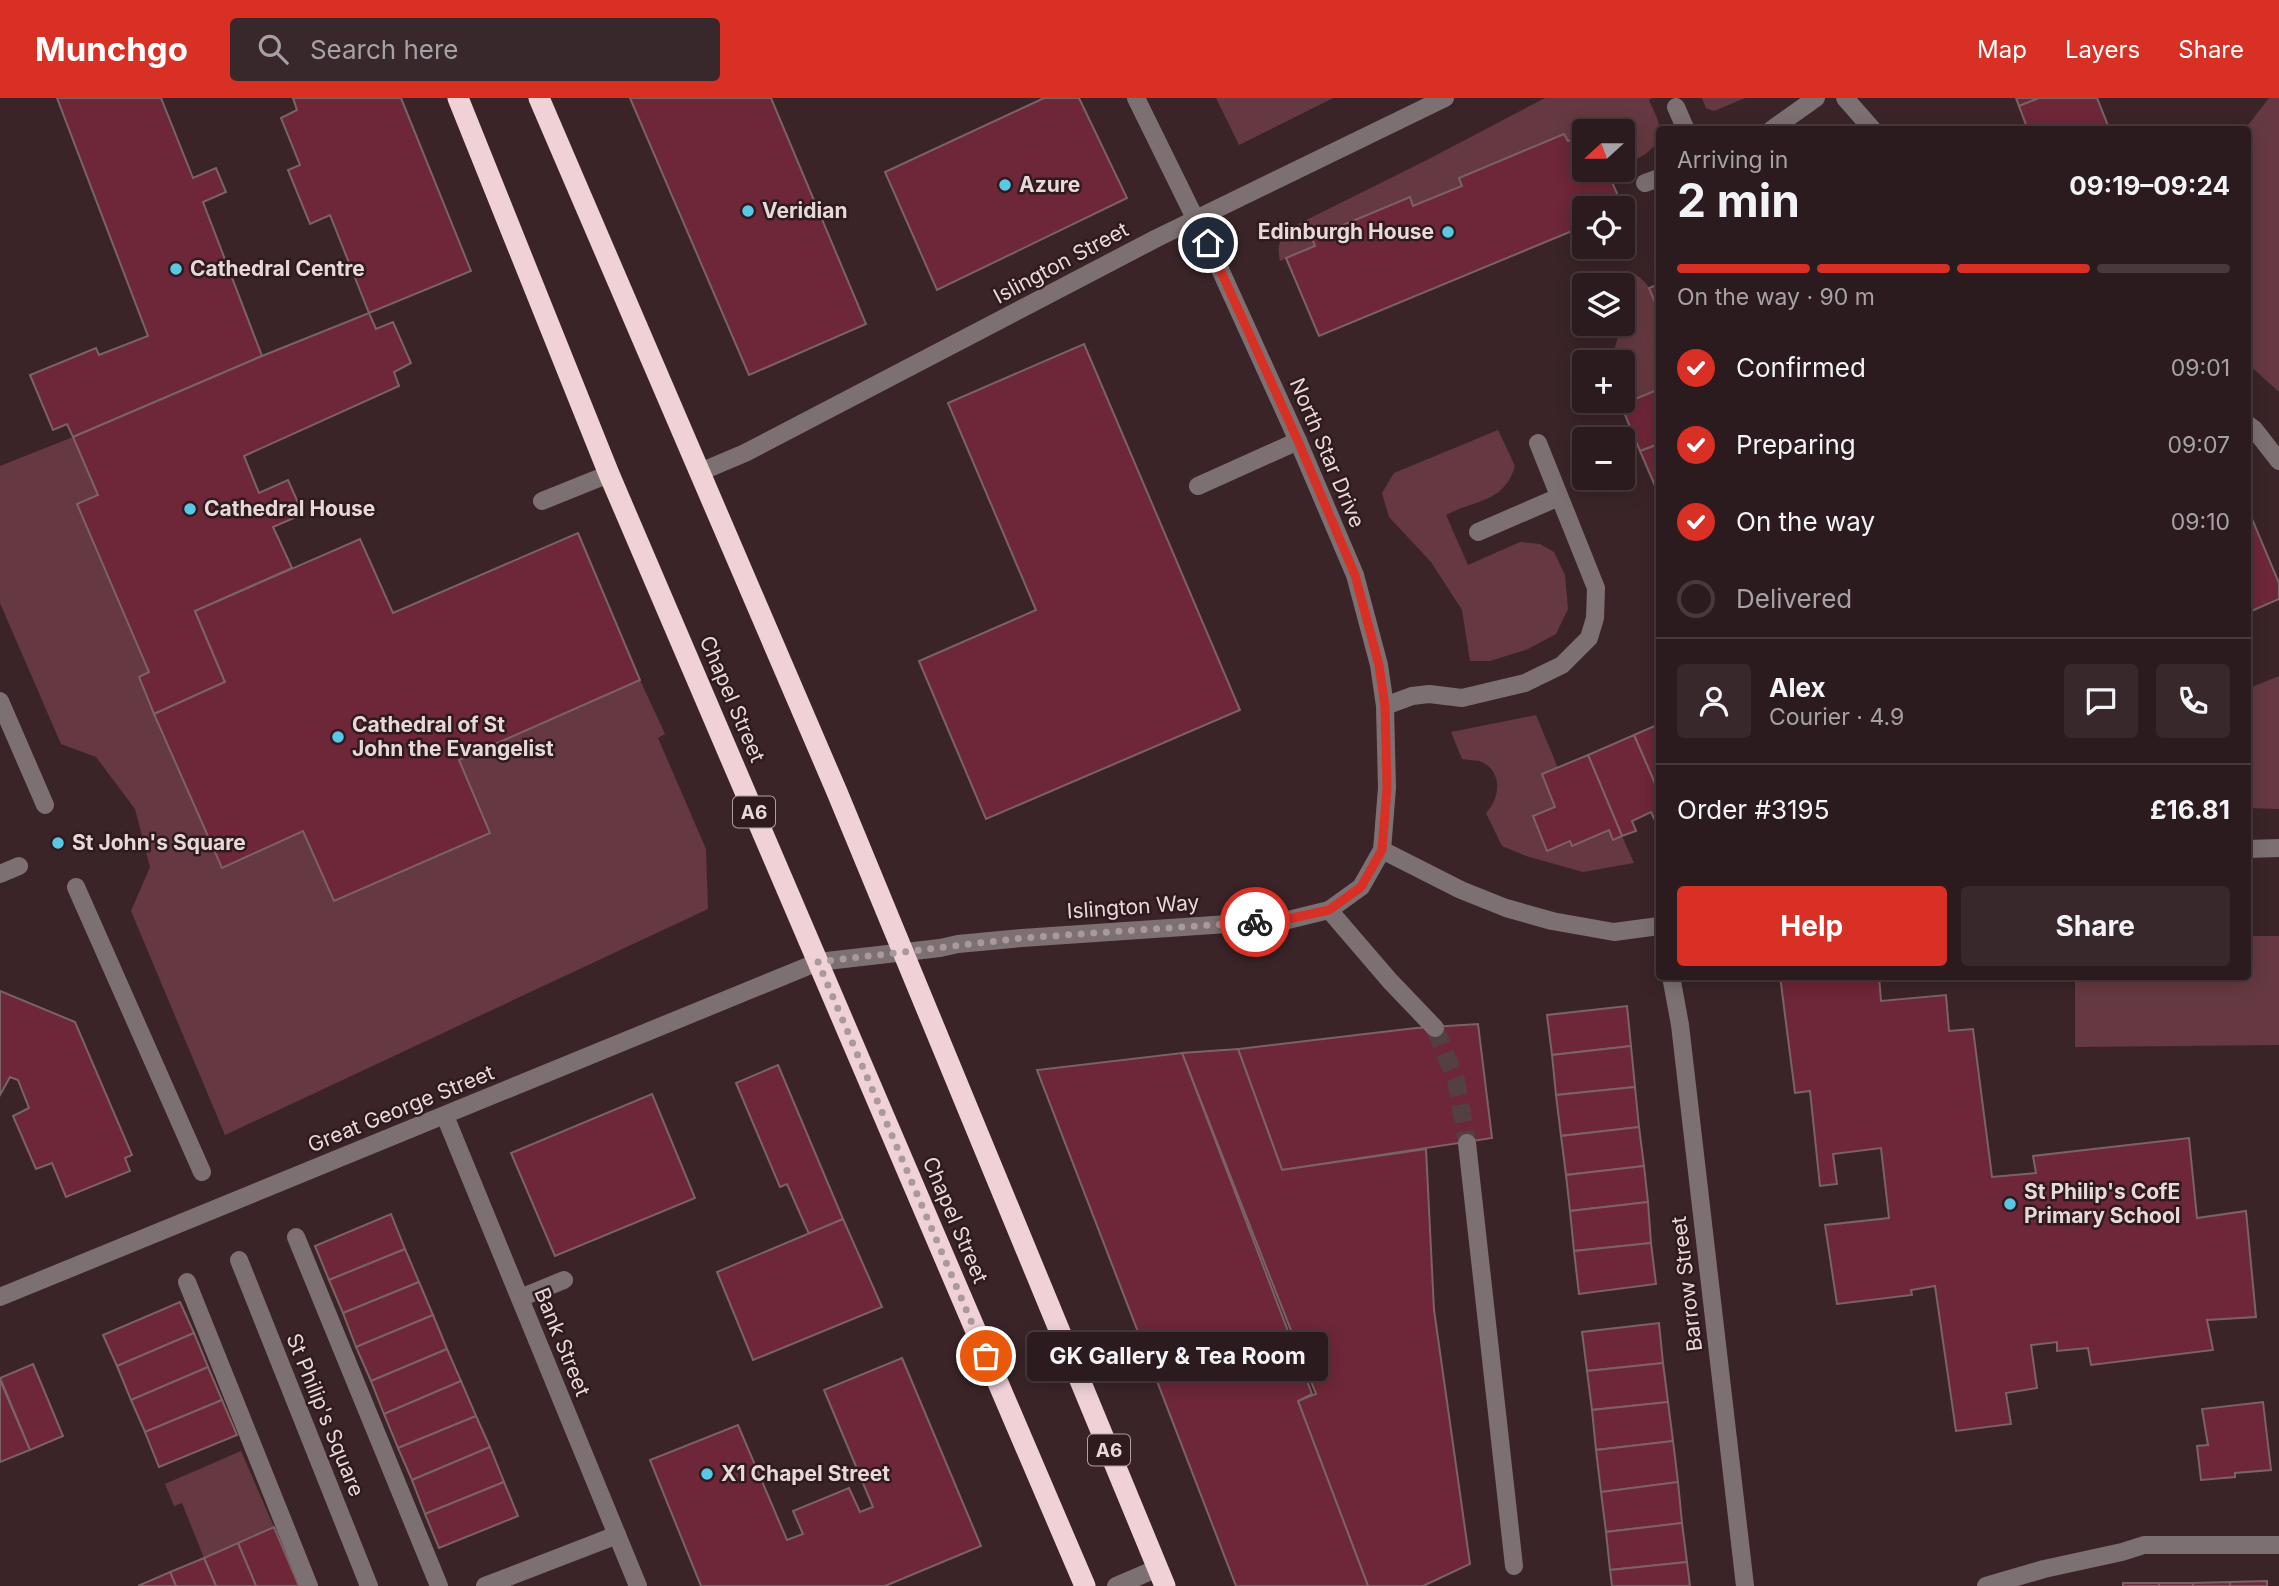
<!DOCTYPE html>
<meta charset="utf-8">
<style>
:root{--surface:#2c1b1e;--page:#38282b;--text:#f1f3f6;--muted:#a6a1a4;--line:#48393c;--accent:#d93025}
body{margin:0;font-family:Inter,sans-serif;background:var(--page);color:var(--text);height:100vh;display:flex;flex-direction:column;font-size:26px;white-space:nowrap}
*{box-sizing:border-box;margin:0}
p{font-size:23px;color:var(--muted)}
.icon{flex:none;width:38px;height:38px;fill:none;stroke:currentColor;stroke-width:2;stroke-linecap:round;stroke-linejoin:round}
.map{position:relative;flex:1;overflow:hidden}
.details{position:absolute;left:1656px;top:28px;width:595px;height:854px;display:flex;flex-direction:column;background:var(--surface);border-radius:7px;box-shadow:0 4px 18px #0003,0 0 0 2px var(--line)}
.details>*{flex:none}
.needle{width:46px;rotate:249deg}
.tools{position:absolute;left:1572px;top:21px;display:grid;gap:14px}
.tools a{display:grid;place-items:center;width:63px;height:63px;border-radius:7px;background:var(--surface);box-shadow:0 4px 18px #0003,0 0 0 2px var(--line);font-size:35px}
.pin{position:absolute;display:grid;place-items:center;width:60px;height:60px;color:#fff;margin:-30px;border:4px solid #fff;border-radius:50%;box-shadow:0 2px 7px #0007}
.courier{position:absolute;display:grid;place-items:center;width:70px;height:70px;margin:-35px;border:5px solid #d93025;border-radius:50%;background:#fff;color:#222;box-shadow:0 2px 9px #0007}
.bubble{position:absolute;height:49px;border-radius:7px;background:var(--surface);box-shadow:0 4px 18px #0003,0 0 0 2px var(--line);font-size:23px;font-weight:700;line-height:49px;text-align:center}
.overview em{font-style:normal;font-weight:700}
.overview div{display:flex;flex-direction:column-reverse}
.overview{display:flex;align-items:center;justify-content:space-between;height:119px;padding:0 21px}
h1{font-size:46px;font-weight:700;line-height:52px}
.bar{display:grid;grid-template-columns:repeat(4,1fr);gap:10px 7px;align-content:center;height:84px;padding:0 21px}
.bar i{height:9px;border-radius:5px;background:var(--line)}
.bar .active{background:var(--accent)}
.bar p{grid-column:span 4}
.line{display:flex;align-items:center;gap:18px;padding:0 21px;border-top:2px solid var(--line)}
.line div{flex:1}
.round{display:grid;place-items:center;flex:none;width:74px;height:74px;border-radius:7px;background:var(--page)}
ol{padding:0 21px;list-style:none}
li{display:flex;align-items:center;gap:21px;height:77px}
li p{margin-inline-start:auto}
li .icon{padding:7px;border-radius:50%;background:var(--accent);color:#fff;stroke-width:4}
li:last-child{color:var(--muted)}
li i{width:38px;height:38px;border:4px solid var(--line);border-radius:50%}
.primary-button{display:flex;gap:14px;margin-top:auto;padding:14px 21px}
.primary-button a{flex:1;height:80px;border-radius:7px;background:var(--accent);color:#fff;font-size:28px;font-weight:700;line-height:80px;text-align:center}
.primary-button a+a{background:var(--page);color:var(--text)}
header{display:flex;align-items:center;gap:42px;box-sizing:border-box;height:98px;padding:0 35px;background:var(--accent);color:#fff}
header strong{font-size:33px}
nav{display:flex;gap:38px;margin-inline-start:auto;font-size:24px}
.search{width:490px;height:63px;background:var(--page);display:flex;align-items:center;gap:18px;box-sizing:border-box;padding:0 24px;border-radius:7px;color:var(--muted);font-size:26px}
.map>svg:first-child{display:block}
.green{fill:#663942}
.building{fill:#6d2739;stroke:#7b6266;stroke-width:2}
.lines{fill:none;stroke-linecap:round;stroke-linejoin:round}
.minor-tunnel{stroke:#543f43;stroke-width:18;stroke-dasharray:18 9;stroke-linecap:butt}
.minor{stroke:#7c7072;stroke-width:18}
.highway{stroke:#efd1d6;stroke-width:21}
.done{stroke:#aa999c;stroke-width:7;stroke-dasharray:0 12.6}
.route{stroke:#d93025;stroke-width:9}
.poi-dot{fill:#59c8e5;stroke:#2f1a1e;stroke-width:2.5}
.labels{text-anchor:middle;stroke-width:5;stroke-linejoin:round;paint-order:stroke}
.shield{fill:#2f1a1e;stroke:#b09fa2;stroke-width:2}
.shield-label{font-size:19px;font-weight:bold;fill:#e7d8da}
.poi-label{font-size:21px;font-weight:bold;fill:#e7d8da;stroke:#2f1a1e;text-anchor:start}
.street-label{font-size:21px;fill:#e7d8da;stroke:#2f1a1e}
</style>
<header>
<strong>Munchgo</strong>
<div class="search"><svg class="icon" aria-label="search" viewBox="0 0 24 24"><circle cx="10" cy="10" r="6"/><path d="M15 15l6 6"/></svg>Search here</div>
<nav><a>Map</a><a>Layers</a><a>Share</a></nav>
</header>
<div class="map">
<svg width="2279" height="1488" viewBox="0 0 2279 1488">
<rect width="100%" height="100%" fill="#3a2428"/>
<g class="green">
<path d="M 1216,0 L 1333,0 L 1239,47 Z"/>
<path d="M 1545,0 L 1652,0 L 1649,2 C 1652,10 1659,21 1659,29 C 1661,52 1640,60 1622,67 L 1622,33 L 1604,33 L 1602,30 L 1584,33 L 1584,37 L 1568,43 L 1563,36 L 1459,80 L 1462,88 L 1413,108 L 1409,99 L 1312,140 L 1315,148 L 1280,163 C 1277,150 1279,141 1288,131 L 1423,64 Z"/>
<path d="M 1702,0 L 1745,0 L 1714,13 L 1706,10 Z"/>
<path d="M 2269,0 L 2279,0 L 2279,294 L 2247,265 L 2245,31 Z"/>
<path d="M 1635,176 C 1670,198 1659,255 1659,291 L 1621,307 L 1620,303 L 1622,303 L 1622,264 L 1611,264 Z"/>
<path d="M 1498,332 L 1515,368 C 1504,405 1476,401 1446,417 L 1468,467 L 1520,444 L 1540,446 L 1554,454 L 1565,477 L 1568,511 L 1556,536 L 1528,551 L 1490,563 L 1470,563 L 1462,512 L 1431,464 L 1389,419 L 1382,395 L 1394,375 Z"/>
<path d="M 73,339 L 98,397 L 77,406 L 149,574 L 139,579 L 222,769 L 303,733 L 335,802 L 490,735 L 459,662 L 640,582 L 665,636 L 658,640 L 706,751 L 708,811 L 225,1037 L 131,813 L 150,769 L 135,711 L 96,659 L 61,646 L 0,505 L 0,368 Z"/>
<path d="M 2279,578 L 2279,711 L 2247,710 L 2247,591 Z"/>
<path d="M 1536,617 L 1558,670 L 1542,677 L 1555,709 L 1533,719 L 1547,752 L 1609,732 L 1613,742 L 1622,738 L 1634,765 L 1583,774 L 1526,758 L 1502,748 L 1486,715 C 1501,700 1503,671 1479,663 C 1474,662 1467,662 1462,661 L 1451,634 Z"/>
<path d="M 2247,838 L 2279,838 L 2279,947 L 2075,949 L 2075,879 L 2247,878 Z"/>
<path d="M 241,1353 L 274,1429 L 204,1460 L 182,1405 L 174,1408 L 165,1386 Z"/>
</g>
<g class="building">
<path d="M 57,0 L 161,0 L 193,80 L 216,70 L 226,94 L 203,104 L 262,258 L 73,339 L 67,326 L 53,332 L 30,277 L 96,250 L 99,257 L 148,238 Z"/>
<path d="M 293,0 L 401,0 L 471,173 L 369,215 L 330,117 L 310,126 L 288,72 L 300,67 L 281,20 L 297,12 Z"/>
<path d="M 630,0 L 771,0 L 866,226 L 749,277 Z"/>
<path d="M 1044,0 L 1079,0 L 1127,100 L 937,192 L 885,74 Z"/>
<path d="M 2016,0 L 2039,0 L 2019,8 Z"/>
<path d="M 2039,0 L 2097,0 L 2109,30 L 2028,32 L 2019,8 Z"/>
<path d="M 1564,36 L 1568,43 L 1584,37 L 1584,72 L 1607,72 L 1624,112 L 1584,110 L 1584,128 L 1319,238 L 1286,160 L 1315,148 L 1312,140 L 1410,99 L 1413,108 L 1462,88 L 1459,80 Z"/>
<path d="M 1659,186 L 1659,214 L 1649,190 Z"/>
<path d="M 369,215 L 376,231 L 393,224 L 411,265 L 394,274 L 399,288 L 244,358 L 259,395 L 288,382 L 303,416 L 273,429 L 292,470 L 195,513 L 225,584 L 154,616 L 139,579 L 149,574 L 77,406 L 98,397 L 73,339 L 262,258 Z"/>
<path d="M 1084,246 L 1240,612 L 986,721 L 919,563 L 1036,512 L 948,305 Z"/>
<path d="M 1659,291 L 1659,346 L 1640,353 L 1621,307 Z"/>
<path d="M 1659,346 L 1659,397 L 1640,353 Z"/>
<path d="M 2247,409 L 2279,485 L 2279,501 L 2247,515 Z"/>
<path d="M 578,435 L 640,582 L 459,662 L 490,735 L 334,803 L 303,733 L 222,770 L 154,616 L 225,584 L 195,513 L 360,441 L 393,515 Z"/>
<path d="M 1659,626 L 1659,695 L 1634,637 Z"/>
<path d="M 1634,637 L 1659,695 L 1659,731 L 1651,714 L 1632,723 L 1636,733 L 1622,738 L 1588,657 Z"/>
<path d="M 1588,657 L 1622,738 L 1613,742 L 1609,732 L 1572,748 L 1570,743 L 1547,753 L 1533,718 L 1555,709 L 1542,676 Z"/>
<path d="M 1780,878 L 1879,878 L 1881,903 L 1946,897 L 1949,933 L 1973,931 L 1992,1079 L 2036,1075 L 2033,1058 L 2189,1040 L 2197,1120 L 2246,1113 L 2256,1219 L 2207,1222 L 2213,1252 L 2091,1267 L 2088,1250 L 2057,1253 L 2057,1244 L 2031,1247 L 2037,1290 L 2006,1295 L 2011,1326 L 1956,1333 L 1935,1188 L 1911,1192 L 1912,1197 L 1837,1206 L 1825,1127 L 1889,1120 L 1881,1050 L 1833,1056 L 1837,1086 L 1820,1088 L 1810,993 L 1795,995 Z"/>
<path d="M 0,893 L 75,924 L 132,1057 L 125,1060 L 130,1073 L 66,1099 L 52,1065 L 36,1071 L 13,1018 L 29,1010 L 18,982 L 10,979 L 0,997 Z"/>
<path d="M 1627,908 L 1631,948 L 1552,957 L 1547,917 Z"/>
<path d="M 1478,926 L 1492,1040 L 1282,1072 L 1238,951 L 1416,930 Z"/>
<path d="M 1631,948 L 1635,989 L 1556,997 L 1552,957 Z"/>
<path d="M 1238,951 L 1282,1072 L 1426,1051 L 1434,1212 L 1470,1466 L 1423,1488 L 1368,1488 L 1298,1303 L 1316,1296 L 1182,955 Z"/>
<path d="M 1182,955 L 1312,1296 L 1298,1303 L 1368,1488 L 1236,1488 L 1037,972 Z"/>
<path d="M 778,967 L 843,1121 L 809,1136 L 787,1086 L 780,1089 L 736,985 Z"/>
<path d="M 1635,989 L 1639,1029 L 1561,1038 L 1556,997 Z"/>
<path d="M 652,996 L 695,1100 L 555,1158 L 511,1055 Z"/>
<path d="M 1639,1029 L 1644,1068 L 1566,1077 L 1561,1038 Z"/>
<path d="M 1644,1068 L 1648,1104 L 1570,1113 L 1566,1077 Z"/>
<path d="M 1648,1104 L 1651,1145 L 1574,1153 L 1570,1113 Z"/>
<path d="M 391,1116 L 405,1151 L 329,1182 L 315,1148 Z"/>
<path d="M 843,1121 L 882,1209 L 753,1262 L 717,1174 Z"/>
<path d="M 1651,1145 L 1656,1186 L 1579,1196 L 1574,1153 Z"/>
<path d="M 405,1151 L 419,1184 L 343,1215 L 329,1182 Z"/>
<path d="M 419,1184 L 433,1217 L 356,1249 L 343,1215 Z"/>
<path d="M 180,1204 L 194,1235 L 117,1268 L 103,1237 Z"/>
<path d="M 433,1217 L 447,1251 L 371,1283 L 356,1249 Z"/>
<path d="M 1659,1225 L 1663,1265 L 1587,1273 L 1582,1234 Z"/>
<path d="M 194,1235 L 208,1269 L 131,1302 L 117,1268 Z"/>
<path d="M 447,1251 L 461,1283 L 384,1316 L 371,1283 Z"/>
<path d="M 902,1260 L 981,1448 L 885,1488 L 701,1488 L 650,1362 L 738,1327 L 787,1442 L 803,1436 L 793,1413 L 849,1390 L 860,1414 L 873,1409 L 824,1292 Z"/>
<path d="M 1663,1265 L 1668,1304 L 1592,1312 L 1587,1273 Z"/>
<path d="M 33,1266 L 63,1338 L 30,1352 L 0,1280 Z"/>
<path d="M 208,1269 L 222,1302 L 145,1334 L 131,1302 Z"/>
<path d="M 0,1282 L 30,1352 L 0,1364 Z"/>
<path d="M 461,1283 L 476,1318 L 398,1350 L 384,1316 Z"/>
<path d="M 222,1302 L 237,1337 L 159,1369 L 145,1334 Z"/>
<path d="M 1668,1304 L 1673,1343 L 1596,1352 L 1592,1312 Z"/>
<path d="M 2263,1304 L 2271,1372 L 2235,1375 L 2235,1379 L 2201,1382 L 2197,1348 L 2208,1347 L 2202,1311 Z"/>
<path d="M 476,1318 L 490,1349 L 412,1382 L 398,1350 Z"/>
<path d="M 1673,1343 L 1678,1384 L 1601,1394 L 1596,1352 Z"/>
<path d="M 490,1349 L 504,1384 L 425,1416 L 412,1382 Z"/>
<path d="M 504,1384 L 518,1418 L 439,1450 L 425,1416 Z"/>
<path d="M 1678,1384 L 1682,1425 L 1606,1434 L 1601,1394 Z"/>
<path d="M 1682,1425 L 1687,1464 L 1610,1472 L 1606,1434 Z"/>
<path d="M 274,1429 L 299,1488 L 256,1488 L 238,1445 Z"/>
<path d="M 238,1445 L 256,1488 L 216,1488 L 204,1460 Z"/>
<path d="M 204,1460 L 216,1488 L 176,1488 L 170,1474 Z"/>
<path d="M 1687,1464 L 1690,1488 L 1612,1488 L 1610,1472 Z"/>
<path d="M 170,1474 L 176,1488 L 138,1488 Z"/>
<path d="M 2267,1483 L 2267,1488 L 2230,1488 L 2230,1484 Z"/>
<path d="M 2230,1484 L 2230,1488 L 2193,1488 L 2193,1485 Z"/>
<rect x="2123" y="1485" width="36" height="3"/>
<rect x="2159" y="1485" width="34" height="3"/>
</g>
<g class="lines">
<path class="minor-tunnel" d="M 1435,930 L 1456,982 L 1467,1045"/>
<g class="minor">
<path d="M 1136,0 L 1219,169 L 1298,343 L 1355,477 L 1379,567 L 1385,608 L 1387,690 L 1382,752"/>
<path d="M 1845,0 L 1873,32"/>
<path d="M 1676,9 L 1686,32"/>
<path d="M 1771,32 L 1816,0"/>
<path d="M 1645,85 L 1659,80"/>
<path d="M 2247,326 L 2254,331 L 2279,363"/>
<path d="M 700,374 L 745,355 L 1157,140 L 1445,0"/>
<path d="M 1198,388 L 1298,343"/>
<path d="M 542,403 L 609,376"/>
<path d="M 1478,434 L 1559,399"/>
<path d="M 0,603 L 45,707"/>
<path d="M 1385,608 L 1412,598 L 1429,596 L 1462,600 L 1525,585 L 1562,567 L 1589,540 L 1595,520 L 1596,490 L 1538,345"/>
<path d="M 2247,751 L 2279,750"/>
<path d="M 0,776 L 19,768"/>
<path d="M 76,789 L 202,1074"/>
<path d="M 1329,812 L 1390,883 L 1435,930"/>
<path d="M 1671,878 L 1680,927 L 1745,1488"/>
<path d="M 445,1018 L 638,1488"/>
<path d="M 1467,1045 L 1514,1468"/>
<path d="M 296,1139 L 439,1488"/>
<path d="M 239,1162 L 369,1488"/>
<path d="M 187,1184 L 309,1488"/>
<path d="M 0,1199 L 818,864 L 940,850 L 958,846 L 1022,840 L 1288,822 L 1329,812 L 1361,789 L 1382,752 L 1461,792 L 1506,810 L 1552,823 L 1614,834 L 1659,828"/>
<path d="M 520,1200 L 564,1182"/>
<path d="M 485,1488 L 617,1437"/>
<path d="M 1116,1488 L 1158,1470"/>
<path d="M 1986,1488 L 2044,1471 L 2122,1454 L 2144,1447 L 2279,1447"/>
</g>
<g class="highway">
<path d="M 458,0 L 609,376 L 1085,1488"/>
<path d="M 539,0 L 837,694 L 1165,1488"/>
</g>
</g>
<g class="lines">
<path class="done" d="M 986,1258 L 818,864 L 1022,840 L 1255,824"/>
<path class="route" d="M 1208,145 L 1298,343 L 1355,477 L 1379,567 L 1385,608 L 1387,690 L 1382,752 L 1361,789 L 1329,812 L 1288,821 L 1255,824"/>
</g>
<g class="poi-dot">
<circle cx="1005" cy="87" r="7"/>
<circle cx="748" cy="113" r="7"/>
<circle cx="1448" cy="134" r="7"/>
<circle cx="176" cy="171" r="7"/>
<circle cx="190" cy="411" r="7"/>
<circle cx="338" cy="639" r="7"/>
<circle cx="58" cy="745" r="7"/>
<circle cx="2010" cy="1106" r="7"/>
<circle cx="707" cy="1376" r="7"/>
</g>
<g class="labels">
<g class="shield">
<rect x="733" y="698.5" width="42" height="31" rx="5"/>
<rect x="1088" y="1336.5" width="42" height="31" rx="5"/>
</g>
<g class="shield-label">
<text x="754" y="721">A6</text>
<text x="1109" y="1359">A6</text>
</g>
<g class="poi-label">
<text x="1019" y="94">Azure</text>
<text x="762" y="120">Veridian</text>
<text x="1434" y="141" text-anchor="end">Edinburgh House</text>
<text x="190" y="178">Cathedral Centre</text>
<text x="204" y="418">Cathedral House</text>
<text x="352" y="634">Cathedral of St<tspan x="352" dy="24">John the Evangelist</tspan></text>
<text x="72" y="752">St John's Square</text>
<text x="2024" y="1101">St Philip's CofE<tspan x="2024" dy="24">Primary School</tspan></text>
<text x="721" y="1383">X1 Chapel Street</text>
</g>
<g class="street-label">
<text transform="translate(1061 165) rotate(-28)" y="7">Islington Street</text>
<text transform="translate(1327 355) rotate(67)" y="7">North Star Drive</text>
<text transform="translate(732 601) rotate(67)" y="7">Chapel Street</text>
<text transform="translate(1133 809) rotate(-4)" y="7">Islington Way</text>
<text transform="translate(401 1011) rotate(-22)" y="7">Great George Street</text>
<text transform="translate(955 1122) rotate(67)" y="7">Chapel Street</text>
<text transform="translate(1687 1186) rotate(-97)" y="7">Barrow Street</text>
<text transform="translate(562 1244) rotate(68)" y="7">Bank Street</text>
<text transform="translate(325 1317) rotate(68)" y="7">St Philip's Square</text>
</g>
</g>
</svg>
<div class="tools">
<a><svg class="needle" viewBox="-14 -14 28 28"><path d="M0-13l5 13h-10z" fill="#e53935"/><path d="M0 13l5-13h-10z" fill="#a6a1a4"/></svg></a>
<a><svg class="icon" aria-label="locate" viewBox="0 0 24 24"><circle cx="12" cy="12" r="6"/><path d="M12 2v4M12 18v4M2 12h4M18 12h4"/></svg></a>
<a><svg class="icon" aria-label="layers" viewBox="0 0 24 24"><path d="M12 4l9 5-9 5-9-5zM3 14l9 5 9-5"/></svg></a>
<a>+</a>
<a>−</a>
</div>
<div class="pin" style="left:986px;top:1258px;background:#ea580c"><svg class="icon" aria-label="bag" viewBox="0 0 24 24"><path d="M5 8h14l-1 12H6zM9 8a3 3 0 0 1 6 0"/></svg></div>
<div class="pin" style="left:1208px;top:145px;background:#1f2937"><svg class="icon" aria-label="home" viewBox="0 0 24 24"><path d="M3 11l9-7 9 7M6 9v11h12V9"/></svg></div>
<div class="courier" style="left:1255px;top:824px"><svg class="icon" aria-label="bike" viewBox="0 0 24 24"><circle cx="6" cy="16" r="4"/><circle cx="18" cy="16" r="4"/><path d="M6 16l4-8h5l3 8M10 8l3 8H6M13 5h3"/></svg></div>
<div class="bubble" style="left:1027px;top:1234px;width:301px">GK Gallery &amp; Tea Room</div>
<section class="details">
<div class="overview"><div><h1>2 min</h1><p>Arriving in</p></div><em>09:19–09:24</em></div>
<div class="bar"><i class="active"></i><i class="active"></i><i class="active"></i><i></i><p>On the way · 90 m</p></div>
<ol>
<li><svg class="icon" aria-label="check" viewBox="0 0 24 24"><path d="M5 12l5 5 9-10"/></svg>Confirmed<p>09:01</p></li>
<li><svg class="icon" aria-label="check" viewBox="0 0 24 24"><path d="M5 12l5 5 9-10"/></svg>Preparing<p>09:07</p></li>
<li><svg class="icon" aria-label="check" viewBox="0 0 24 24"><path d="M5 12l5 5 9-10"/></svg>On the way<p>09:10</p></li>
<li><i></i>Delivered</li>
</ol>
<div class="line" style="height:126px"><a class="round"><svg class="icon" aria-label="person" viewBox="0 0 24 24"><circle cx="12" cy="8" r="4"/><path d="M4 21q1-7 8-7t8 7"/></svg></a><div><b>Alex</b><p>Courier · 4.9</p></div><a class="round"><svg class="icon" aria-label="chat" viewBox="0 0 24 24"><path d="M4 5h16v11H9l-5 4z"/></svg></a><a class="round"><svg class="icon" aria-label="phone" viewBox="0 0 24 24"><path d="M5 4h4l2 5-3 2q2 4 5 5l2-3 5 2v4C11 20 4 13 5 4z"/></svg></a></div>
<div class="line" style="height:91px"><div>Order #3195</div><b>£16.81</b></div>
<div class="primary-button"><a>Help</a><a>Share</a></div>
</section>
</div>
